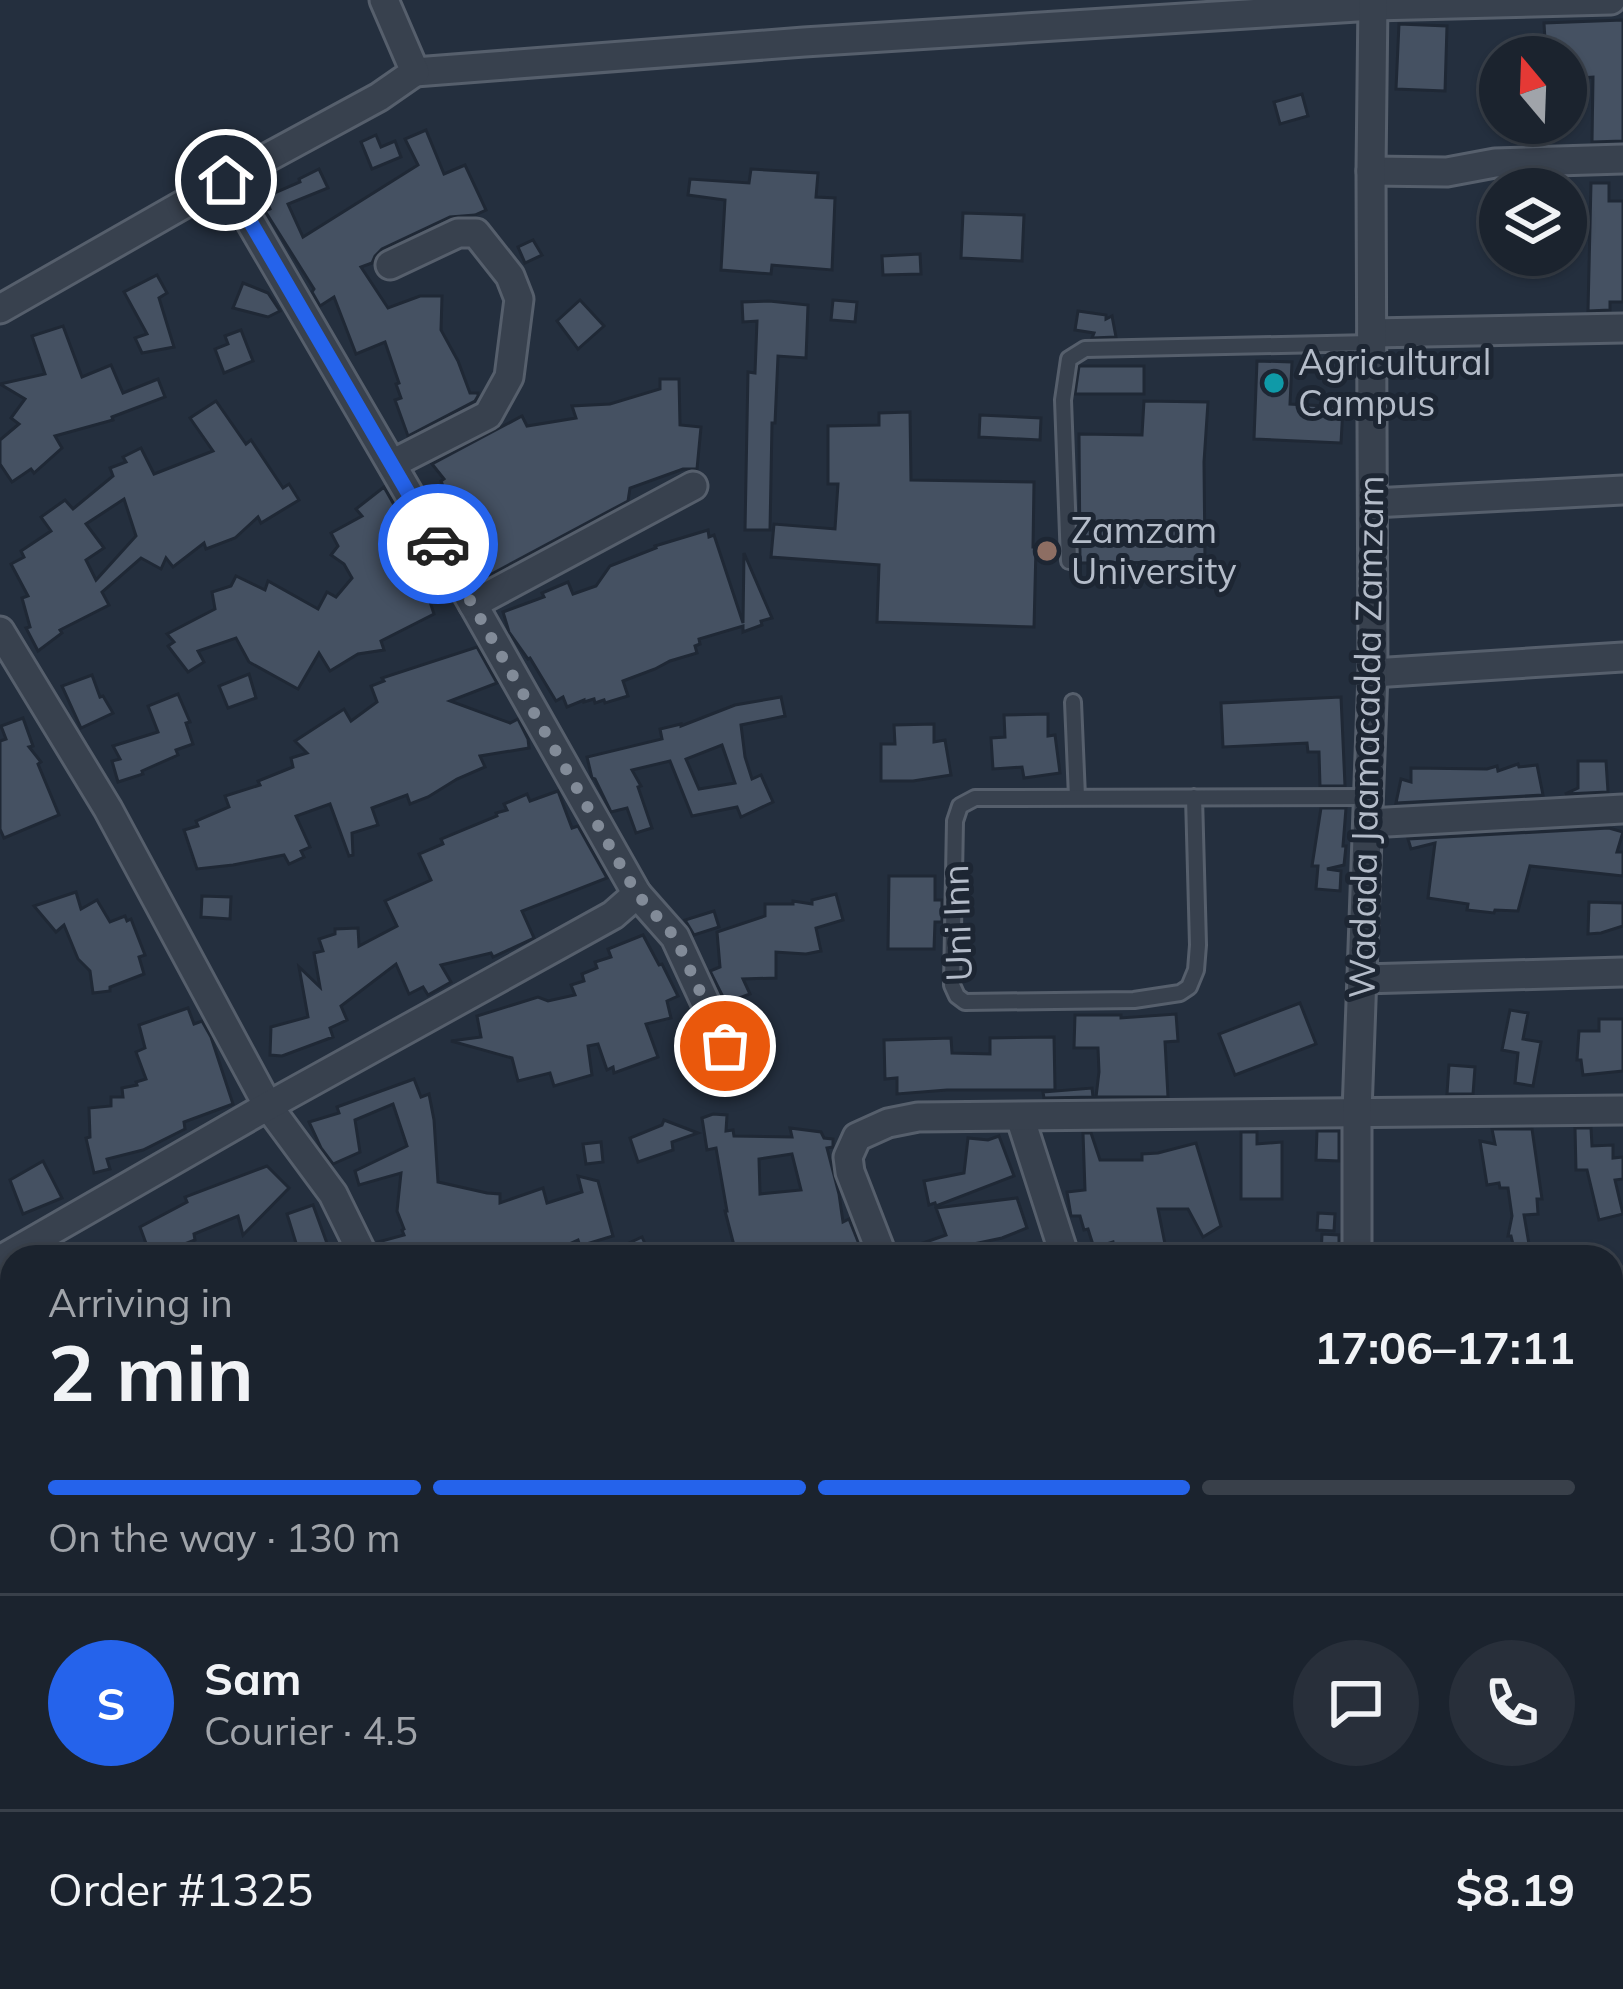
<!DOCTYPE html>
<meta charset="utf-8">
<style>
:root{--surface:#1b232e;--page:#282f3a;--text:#f1f3f6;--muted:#a0a4aa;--line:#39404a;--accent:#2563eb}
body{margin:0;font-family:Mulish,sans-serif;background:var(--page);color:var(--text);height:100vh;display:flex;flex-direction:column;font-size:45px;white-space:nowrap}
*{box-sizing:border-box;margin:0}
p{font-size:39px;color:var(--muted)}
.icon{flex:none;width:66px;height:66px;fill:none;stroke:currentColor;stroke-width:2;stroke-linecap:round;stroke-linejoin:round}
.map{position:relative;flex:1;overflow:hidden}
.details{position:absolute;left:0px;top:1245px;width:1623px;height:744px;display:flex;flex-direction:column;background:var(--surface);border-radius:36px 36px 0 0;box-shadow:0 3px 9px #0004,0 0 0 3px var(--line)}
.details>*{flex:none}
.needle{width:78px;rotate:341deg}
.tools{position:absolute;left:1479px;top:36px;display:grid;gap:24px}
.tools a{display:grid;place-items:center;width:108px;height:108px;border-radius:50%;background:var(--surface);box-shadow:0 3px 9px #0004,0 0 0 3px var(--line);font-size:60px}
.pin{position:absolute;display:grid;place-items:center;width:102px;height:102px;color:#fff;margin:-51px;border:6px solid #fff;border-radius:50%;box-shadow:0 3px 12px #0007}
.courier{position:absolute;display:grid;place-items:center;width:120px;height:120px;margin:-60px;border:9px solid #2563eb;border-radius:50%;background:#fff;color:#222;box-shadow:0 3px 15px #0007}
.overview em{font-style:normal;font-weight:700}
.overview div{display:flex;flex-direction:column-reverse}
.overview{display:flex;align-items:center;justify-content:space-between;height:204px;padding:0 48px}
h1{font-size:78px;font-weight:700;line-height:90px}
.bar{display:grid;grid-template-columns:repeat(4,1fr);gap:18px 12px;align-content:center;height:144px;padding:0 48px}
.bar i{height:15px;border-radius:9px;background:var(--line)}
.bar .current{background:var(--accent)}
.bar p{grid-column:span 4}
.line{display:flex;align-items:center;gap:30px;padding:0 48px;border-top:3px solid var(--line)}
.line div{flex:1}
.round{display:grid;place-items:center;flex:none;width:126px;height:126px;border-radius:63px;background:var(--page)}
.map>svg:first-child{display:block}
.building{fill:#455162;stroke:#1f2835;stroke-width:3;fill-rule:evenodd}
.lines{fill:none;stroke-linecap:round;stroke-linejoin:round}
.lane-casing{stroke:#565f6c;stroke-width:20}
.street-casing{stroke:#565f6c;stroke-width:33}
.lane{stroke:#38414e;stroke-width:14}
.street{stroke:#38414e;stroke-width:27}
.done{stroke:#828b98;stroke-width:12;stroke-dasharray:0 21.6}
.route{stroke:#2563eb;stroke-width:15}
.culture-dot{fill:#0f9aa8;stroke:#1d2633;stroke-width:4.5}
.education-dot{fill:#8d6e63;stroke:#1d2633;stroke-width:4.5}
.labels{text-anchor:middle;stroke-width:10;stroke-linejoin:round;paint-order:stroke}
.poi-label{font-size:36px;fill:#b4bcc9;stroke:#1d2633;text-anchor:start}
.street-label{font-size:36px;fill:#b4bcc9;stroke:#1d2633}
</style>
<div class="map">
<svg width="1623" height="1989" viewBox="0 0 1623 1989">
<rect width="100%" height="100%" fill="#242f3e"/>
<g class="building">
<path d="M 1623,20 L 1623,141 L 1592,142 L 1593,77 L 1566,79 L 1566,57 L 1546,57 L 1544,23 Z"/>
<path d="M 1399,24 L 1447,26 L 1445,91 L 1396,89 Z"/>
<path d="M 1302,94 L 1308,116 L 1280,124 L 1274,102 Z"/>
<path d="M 426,130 L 444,174 L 465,165 L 486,210 L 475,215 L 450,217 L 382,249 L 375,256 L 372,263 L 361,267 L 388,308 L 420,296 L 442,296 L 441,330 L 458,361 L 470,393 L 478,393 L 478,396 L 475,401 L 408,436 L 395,400 L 401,398 L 396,384 L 399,383 L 385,342 L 356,354 L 334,297 L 320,306 L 312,292 L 314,289 L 265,211 L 270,209 L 265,197 L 300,182 L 299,179 L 319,169 L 328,188 L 288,204 L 303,237 L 418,165 L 405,139 Z"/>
<path d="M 376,135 L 381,147 L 395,141 L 401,157 L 372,169 L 361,142 Z"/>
<path d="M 751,169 L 818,173 L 816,197 L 835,198 L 832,270 L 772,265 L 771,274 L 721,270 L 725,200 L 688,195 L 690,179 L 749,183 Z"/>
<path d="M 1591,183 L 1609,183 L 1609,201 L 1623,201 L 1623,302 L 1610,302 L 1610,310 L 1588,311 Z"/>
<path d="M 963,213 L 1024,215 L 1022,261 L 961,258 Z"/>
<path d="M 533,240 L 542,255 L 525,263 L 518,247 Z"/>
<path d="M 920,254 L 921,274 L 883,275 L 882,256 Z"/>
<path d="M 157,275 L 167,293 L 159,298 L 174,347 L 142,353 L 135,338 L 147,334 L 124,292 Z"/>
<path d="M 243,283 L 268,293 L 280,311 L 268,317 L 233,308 Z"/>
<path d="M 580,300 L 604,326 L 578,349 L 557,321 Z"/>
<path d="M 833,300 L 857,302 L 855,322 L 831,320 Z"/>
<path d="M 769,301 L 808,305 L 806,358 L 778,356 L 775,423 L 772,423 L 770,530 L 745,530 L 748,372 L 755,373 L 757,321 L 743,322 L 742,302 Z"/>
<path d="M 1078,311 L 1106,315 L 1106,319 L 1112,316 L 1116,337 L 1092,338 L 1094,333 L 1075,330 Z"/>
<path d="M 63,326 L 82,377 L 111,365 L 123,393 L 158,379 L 165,397 L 112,417 L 113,420 L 55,436 L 62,448 L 34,473 L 31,469 L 12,482 L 0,464 L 0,440 L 19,424 L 11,418 L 25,399 L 0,384 L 45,374 L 32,336 Z"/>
<path d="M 241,330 L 253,361 L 224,373 L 215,349 L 228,344 L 225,336 Z"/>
<path d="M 1257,361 L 1292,362 L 1290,404 L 1343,407 L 1341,443 L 1254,439 Z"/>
<path d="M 1079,366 L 1144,366 L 1144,394 L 1075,394 Z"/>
<path d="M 660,379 L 679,379 L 680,425 L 701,427 L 697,469 L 683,469 L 630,488 L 628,501 L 486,577 L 472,549 L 470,550 L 441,481 L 444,479 L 432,464 L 522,416 L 527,426 L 576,418 L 572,406 L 610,404 L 660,389 Z"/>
<path d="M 216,401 L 246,444 L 251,440 L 283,488 L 289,484 L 299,500 L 261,523 L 258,517 L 235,538 L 206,549 L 204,543 L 173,567 L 166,558 L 161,569 L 141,558 L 102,592 L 109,605 L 60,630 L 62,633 L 38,651 L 26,628 L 30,627 L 22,598 L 28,596 L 11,564 L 24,557 L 21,551 L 51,531 L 41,517 L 65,500 L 73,509 L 113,476 L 110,468 L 126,462 L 123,457 L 141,448 L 154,474 L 213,451 L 190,418 ZM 124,499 L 136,536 L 96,580 L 86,560 L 104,548 L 86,524 Z"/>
<path d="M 1144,401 L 1208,402 L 1204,462 L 1205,562 L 1080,563 L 1079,434 L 1142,435 Z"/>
<path d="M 910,412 L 911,480 L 1034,482 L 1033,547 L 1036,547 L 1034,627 L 877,622 L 879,565 L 771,557 L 774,524 L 835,529 L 838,484 L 828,484 L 828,426 L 879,425 L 879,413 Z"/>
<path d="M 980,415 L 1041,418 L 1040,440 L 979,437 Z"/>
<path d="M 384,487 L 397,510 L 395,511 L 411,534 L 404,541 L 422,562 L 418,565 L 434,614 L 381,641 L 384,650 L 358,654 L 330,671 L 319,653 L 298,689 L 249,662 L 236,638 L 198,651 L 204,662 L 188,672 L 168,646 L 174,642 L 167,634 L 215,609 L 212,592 L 231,586 L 236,576 L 265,590 L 268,581 L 318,609 L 327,592 L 336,597 L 352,578 L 344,564 L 331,555 L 338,546 L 331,533 L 362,516 L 356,509 Z"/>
<path d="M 708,530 L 709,537 L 714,535 L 743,623 L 744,553 L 772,618 L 761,621 L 762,625 L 743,632 L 743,626 L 699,639 L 700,644 L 695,646 L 697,653 L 670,661 L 655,669 L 623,681 L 628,696 L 605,703 L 604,700 L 595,703 L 594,699 L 584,702 L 584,700 L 567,707 L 563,697 L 556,701 L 530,658 L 528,659 L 509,632 L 503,612 L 544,597 L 542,593 L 568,582 L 573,594 L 596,586 L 610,566 L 656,548 L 655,546 Z"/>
<path d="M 477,647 L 497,683 L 450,701 L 510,723 L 518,719 L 528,739 L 529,748 L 480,756 L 485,767 L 457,779 L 428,797 L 410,804 L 407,795 L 372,808 L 378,825 L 352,833 L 353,855 L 349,856 L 330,804 L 296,816 L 310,847 L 301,851 L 304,857 L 289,864 L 284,855 L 233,865 L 197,869 L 184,830 L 198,826 L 196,821 L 229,807 L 225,796 L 260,785 L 258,781 L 293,767 L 291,758 L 307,753 L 295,741 L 344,709 L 351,721 L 377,702 L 371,686 L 384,681 L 382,678 Z"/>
<path d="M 249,674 L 256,698 L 228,708 L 219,686 Z"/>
<path d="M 92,675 L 100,697 L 103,696 L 113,713 L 81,728 L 62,686 Z"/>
<path d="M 178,694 L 190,722 L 186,723 L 193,744 L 176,750 L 178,755 L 142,771 L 143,774 L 118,782 L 112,761 L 120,759 L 113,746 L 158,732 L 148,706 Z"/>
<path d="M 781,697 L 785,716 L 741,725 L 745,757 L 752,779 L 761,775 L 773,802 L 741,817 L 737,807 L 692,816 L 670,761 L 632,770 L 641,786 L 638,787 L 652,828 L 636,833 L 627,808 L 611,812 L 595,779 L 592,778 L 587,757 L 662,739 L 660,729 L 681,724 L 681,726 L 735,705 ZM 722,745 L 735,783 L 699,789 L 686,759 Z"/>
<path d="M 1341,697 L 1345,786 L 1320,786 L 1319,752 L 1308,752 L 1307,743 L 1223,747 L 1221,703 Z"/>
<path d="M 1048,714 L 1048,736 L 1055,735 L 1060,773 L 1024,778 L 1022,767 L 993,769 L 991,738 L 1005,737 L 1004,715 Z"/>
<path d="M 23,718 L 33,746 L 29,747 L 41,762 L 38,764 L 59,815 L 4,838 L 0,829 L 0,741 L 6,739 L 1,726 Z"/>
<path d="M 934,724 L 934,742 L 945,740 L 951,775 L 913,781 L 881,781 L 881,744 L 895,744 L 894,725 Z"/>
<path d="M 1578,761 L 1606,761 L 1608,792 L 1565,794 L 1578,788 Z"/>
<path d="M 1518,764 L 1519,767 L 1537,765 L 1543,795 L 1396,803 L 1401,779 L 1411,782 L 1411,768 L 1487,769 L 1497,766 L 1498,771 Z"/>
<path d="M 558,791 L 572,828 L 578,826 L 607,878 L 522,911 L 534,938 L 493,957 L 491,953 L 441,965 L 451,982 L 428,995 L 423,987 L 409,994 L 396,964 L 341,1006 L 347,1020 L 330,1028 L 333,1037 L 282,1056 L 270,1055 L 271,1027 L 308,1017 L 299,967 L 320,987 L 314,953 L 323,951 L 319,939 L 335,934 L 335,929 L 358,928 L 359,946 L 397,926 L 385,901 L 431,880 L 419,854 L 443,844 L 441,839 L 497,816 L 496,813 L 507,810 L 504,804 L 527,794 L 530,801 Z"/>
<path d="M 1321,808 L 1346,808 L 1343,846 L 1346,846 L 1344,865 L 1327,869 L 1341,871 L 1340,891 L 1316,889 L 1318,866 L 1312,866 Z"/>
<path d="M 1609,828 L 1623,832 L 1617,852 L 1623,852 L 1623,876 L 1530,866 L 1518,911 L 1495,910 L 1494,913 L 1467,910 L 1468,904 L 1428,898 L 1435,843 L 1411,849 L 1408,839 Z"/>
<path d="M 889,876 L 935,876 L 935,900 L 942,900 L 942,922 L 935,922 L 934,949 L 888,949 Z"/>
<path d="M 76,892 L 81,909 L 97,900 L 110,922 L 125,916 L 127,921 L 131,919 L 145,955 L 139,957 L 144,974 L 110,987 L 110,991 L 93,993 L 90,971 L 78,959 L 64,925 L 56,932 L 34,906 Z"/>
<path d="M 836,894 L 843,920 L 816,928 L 821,951 L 806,954 L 776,952 L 776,978 L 743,979 L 750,994 L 726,1003 L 710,971 L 720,967 L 717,932 L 765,916 L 765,904 L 793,904 L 793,901 L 812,904 L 812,900 Z"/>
<path d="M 202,896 L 231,897 L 230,919 L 201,917 Z"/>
<path d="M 1589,902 L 1623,903 L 1623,926 L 1601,933 L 1588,934 Z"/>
<path d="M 714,911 L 719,927 L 694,935 L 685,920 Z"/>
<path d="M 643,935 L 659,965 L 662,964 L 678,996 L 667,1001 L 671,1018 L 646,1024 L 658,1057 L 614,1073 L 613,1067 L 607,1070 L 598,1044 L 588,1046 L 592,1075 L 554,1086 L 550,1073 L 518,1081 L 512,1058 L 451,1041 L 481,1037 L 477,1016 L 538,997 L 548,1001 L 575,995 L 571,985 L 584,981 L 582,974 L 597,968 L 595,962 L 611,957 L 608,949 Z"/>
<path d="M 1300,1003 L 1316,1044 L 1235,1075 L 1219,1034 Z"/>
<path d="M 188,1008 L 194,1024 L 202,1021 L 211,1037 L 233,1104 L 184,1122 L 185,1129 L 143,1150 L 107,1159 L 110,1169 L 94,1173 L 86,1138 L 90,1137 L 89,1108 L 111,1106 L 111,1097 L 123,1097 L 122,1088 L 137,1085 L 136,1082 L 146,1079 L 136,1052 L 145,1048 L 139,1025 Z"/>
<path d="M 1510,1010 L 1528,1013 L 1523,1039 L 1541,1042 L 1533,1086 L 1515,1083 L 1518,1053 L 1502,1050 Z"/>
<path d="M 1176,1014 L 1178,1041 L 1165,1042 L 1168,1097 L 1096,1097 L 1099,1072 L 1098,1048 L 1074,1048 L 1075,1015 L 1121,1015 L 1121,1018 Z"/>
<path d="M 1599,1019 L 1623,1019 L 1623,1071 L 1583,1075 L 1581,1060 L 1577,1060 L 1579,1031 L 1599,1031 Z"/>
<path d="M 1054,1037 L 1055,1090 L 947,1090 L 897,1094 L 897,1078 L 885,1079 L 884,1040 L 951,1038 L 952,1053 L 990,1054 L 990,1038 Z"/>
<path d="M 1449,1065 L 1475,1067 L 1473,1094 L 1447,1094 Z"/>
<path d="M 414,1079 L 421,1097 L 429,1094 L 434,1120 L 438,1182 L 487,1193 L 500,1194 L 500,1203 L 543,1188 L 547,1203 L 582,1192 L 578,1176 L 598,1181 L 613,1236 L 580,1246 L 578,1240 L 540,1257 L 476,1255 L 475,1257 L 458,1257 L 423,1254 L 424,1257 L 383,1257 L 378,1242 L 404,1235 L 402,1230 L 404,1229 L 397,1211 L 401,1173 L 359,1185 L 355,1171 L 407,1146 L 393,1104 L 355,1120 L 360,1152 L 333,1164 L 321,1148 L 309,1122 L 339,1113 L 337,1107 Z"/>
<path d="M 1092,1088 L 1093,1097 L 1044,1098 L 1043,1092 Z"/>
<path d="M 713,1114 L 727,1115 L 726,1131 L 733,1130 L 734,1136 L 792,1137 L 790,1128 L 821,1132 L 824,1138 L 833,1139 L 833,1147 L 827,1148 L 839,1194 L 843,1222 L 849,1219 L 859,1244 L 835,1253 L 836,1257 L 737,1257 L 725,1211 L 727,1211 L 716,1148 L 707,1150 L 702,1118 ZM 792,1154 L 801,1190 L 760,1194 L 759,1159 Z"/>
<path d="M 664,1120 L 698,1133 L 672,1142 L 673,1150 L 638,1162 L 630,1138 L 662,1125 Z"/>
<path d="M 1575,1128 L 1591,1128 L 1592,1146 L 1613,1145 L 1613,1158 L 1623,1157 L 1623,1179 L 1615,1180 L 1623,1214 L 1599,1220 L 1587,1170 L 1576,1170 Z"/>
<path d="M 1492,1129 L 1532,1129 L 1542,1199 L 1537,1199 L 1538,1214 L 1524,1215 L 1530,1250 L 1515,1253 L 1511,1236 L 1508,1236 L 1512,1216 L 1508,1188 L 1500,1188 L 1499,1183 L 1487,1185 L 1480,1141 L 1495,1144 Z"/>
<path d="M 1317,1131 L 1339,1131 L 1339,1161 L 1316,1160 Z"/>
<path d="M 1241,1132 L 1257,1132 L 1257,1144 L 1282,1142 L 1282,1199 L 1241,1199 Z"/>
<path d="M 1083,1133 L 1091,1133 L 1100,1160 L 1142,1160 L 1142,1154 L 1158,1153 L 1196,1143 L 1221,1226 L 1203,1237 L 1188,1209 L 1158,1209 L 1167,1254 L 1116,1257 L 1113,1242 L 1094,1248 L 1088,1229 L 1084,1230 L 1080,1216 L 1071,1216 L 1067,1192 L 1085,1190 Z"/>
<path d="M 999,1136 L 1014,1176 L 936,1206 L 935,1203 L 929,1205 L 924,1181 L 964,1173 L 968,1138 L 988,1140 Z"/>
<path d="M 601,1142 L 603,1162 L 586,1164 L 583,1144 Z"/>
<path d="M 43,1161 L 62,1198 L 23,1214 L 10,1180 Z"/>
<path d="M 267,1166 L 289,1188 L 243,1235 L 238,1216 L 194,1234 L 195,1240 L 151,1257 L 140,1227 L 187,1202 L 185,1197 Z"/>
<path d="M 1017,1198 L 1027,1228 L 1002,1238 L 973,1244 L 979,1257 L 901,1257 L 900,1251 L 946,1235 L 936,1208 Z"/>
<path d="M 313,1205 L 332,1257 L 264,1257 L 263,1254 L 296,1243 L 287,1214 Z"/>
<path d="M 1318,1213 L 1335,1214 L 1334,1231 L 1317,1230 Z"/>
<path d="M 1322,1234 L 1339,1235 L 1339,1257 L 1321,1257 Z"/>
<path d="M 642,1237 L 651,1257 L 633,1257 L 627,1244 Z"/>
</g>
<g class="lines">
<g class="lane-casing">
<g id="lane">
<path d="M 1069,561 L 1063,400 L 1069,359 L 1085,349 L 1372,343"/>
<path d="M 1073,702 L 1077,797"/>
<path d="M 1194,797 L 1198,945 L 1196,970 L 1189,987 L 1180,993 L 1134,1000 L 965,1002 L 957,996 L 952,985 L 955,821 L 960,806 L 975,798 L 1371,797"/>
</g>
</g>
<g class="street-casing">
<g id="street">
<path d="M 415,72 L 804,42 L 1373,6 L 1611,0"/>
<path d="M 1371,171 L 1447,172 L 1495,163 L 1623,159"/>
<path d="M 226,180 L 473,604 L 637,894"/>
<path d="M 390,265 L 458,233 L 476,233 L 510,276 L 519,299 L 509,377 L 488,415 L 392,464"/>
<path d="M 0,309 L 226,180 L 379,97 L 415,72 L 384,0"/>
<path d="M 1372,333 L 1623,328"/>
<path d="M 1373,503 L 1623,490"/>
<path d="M 473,604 L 693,486"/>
<path d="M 0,631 L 108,809 L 268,1106 L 333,1194 L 364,1257"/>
<path d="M 1373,673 L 1623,657"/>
<path d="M 1369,823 L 1623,809"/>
<path d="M 1362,979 L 1623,972"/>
<path d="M 1020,1117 L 1065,1257"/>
<path d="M 883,1257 L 850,1172 L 848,1157 L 857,1137 L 888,1123 L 918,1117 L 1623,1110"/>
<path d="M 1357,1257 L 1357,1112 L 1373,673 L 1371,171 L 1373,0"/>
<path d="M 0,1260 L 268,1106 L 613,915 L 637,894 L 675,937 L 725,1045"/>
<path d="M 0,1474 L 12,1496"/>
<path d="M 320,1977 L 320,1989"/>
<path d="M 650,1977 L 654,1989"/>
<path d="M 829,1977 L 834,1989"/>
<path d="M 1012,1977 L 1016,1989"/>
<path d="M 1176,1977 L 1180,1989"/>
<path d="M 1355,1977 L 1355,1989"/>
<path d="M 1520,1977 L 1521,1989"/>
<path d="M 158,1989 L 158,1977"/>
</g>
</g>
<use href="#lane" class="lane"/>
<use href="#street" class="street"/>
</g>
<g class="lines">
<path class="done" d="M 438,544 L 637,894 L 675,937 L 725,1046"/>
<path class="route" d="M 226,180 L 438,544"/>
</g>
<circle class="culture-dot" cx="1274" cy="383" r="12"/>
<circle class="education-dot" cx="1047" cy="551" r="12"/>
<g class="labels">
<g class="poi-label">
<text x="1298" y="375">Agricultural<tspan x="1298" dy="41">Campus</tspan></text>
<text x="1071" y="543">Zamzam<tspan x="1071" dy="41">University</tspan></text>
</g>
<g class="street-label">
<text transform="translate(1366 737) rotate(-89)" y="13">Wadada Jaamacadda Zamzam</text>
<text transform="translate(957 923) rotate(-92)" y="13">Uni Inn</text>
</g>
</g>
</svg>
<div class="tools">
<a><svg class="needle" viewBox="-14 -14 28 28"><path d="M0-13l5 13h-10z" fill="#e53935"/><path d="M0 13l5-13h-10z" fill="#a0a4aa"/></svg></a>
<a><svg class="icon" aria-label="layers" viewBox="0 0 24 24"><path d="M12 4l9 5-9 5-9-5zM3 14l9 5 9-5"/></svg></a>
</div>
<div class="pin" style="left:725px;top:1046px;background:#ea580c"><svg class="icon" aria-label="bag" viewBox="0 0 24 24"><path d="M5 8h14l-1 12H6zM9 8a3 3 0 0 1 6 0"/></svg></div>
<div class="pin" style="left:226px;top:180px;background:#1f2937"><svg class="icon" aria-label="home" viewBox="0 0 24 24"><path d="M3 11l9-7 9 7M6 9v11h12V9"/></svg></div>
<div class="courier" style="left:438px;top:544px"><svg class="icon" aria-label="car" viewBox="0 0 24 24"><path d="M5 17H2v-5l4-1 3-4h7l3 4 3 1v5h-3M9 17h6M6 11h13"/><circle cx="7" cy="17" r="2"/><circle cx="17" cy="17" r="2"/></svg></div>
<section class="details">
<div class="overview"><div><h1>2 min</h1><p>Arriving in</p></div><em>17:06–17:11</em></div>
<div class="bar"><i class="current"></i><i class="current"></i><i class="current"></i><i></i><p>On the way · 130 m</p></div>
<div class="line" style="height:216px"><b class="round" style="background:var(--accent);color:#fff">S</b><div><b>Sam</b><p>Courier · 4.5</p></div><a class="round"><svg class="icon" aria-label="chat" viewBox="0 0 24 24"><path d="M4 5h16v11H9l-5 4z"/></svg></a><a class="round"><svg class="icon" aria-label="phone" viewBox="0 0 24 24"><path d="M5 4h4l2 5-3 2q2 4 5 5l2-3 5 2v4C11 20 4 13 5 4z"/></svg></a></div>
<div class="line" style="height:156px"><div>Order #1325</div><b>$8.19</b></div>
</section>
</div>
